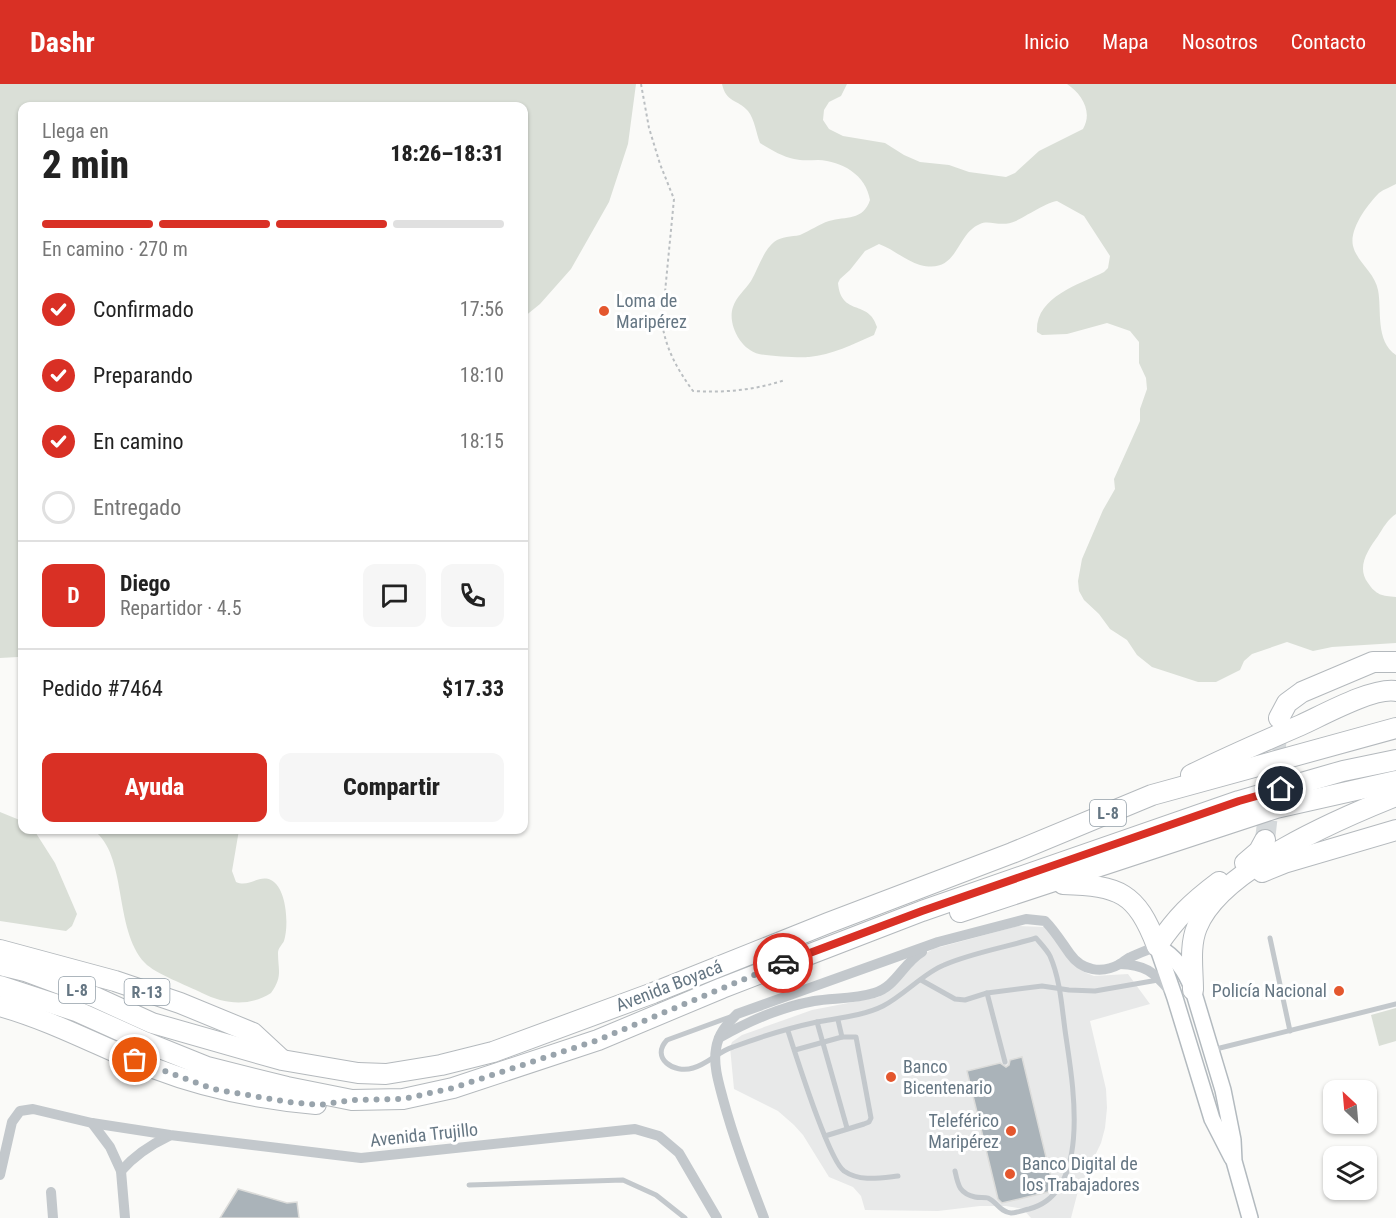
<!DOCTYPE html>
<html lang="es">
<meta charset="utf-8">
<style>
:root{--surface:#fff;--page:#f6f6f6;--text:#222;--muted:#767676;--line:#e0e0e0;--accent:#d93025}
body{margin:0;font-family:"Roboto Condensed",sans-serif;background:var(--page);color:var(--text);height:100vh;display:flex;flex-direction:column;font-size:22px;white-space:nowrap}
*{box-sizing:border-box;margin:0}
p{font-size:20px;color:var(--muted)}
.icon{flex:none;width:33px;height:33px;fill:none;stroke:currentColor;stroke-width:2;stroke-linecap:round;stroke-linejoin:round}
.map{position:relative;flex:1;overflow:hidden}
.details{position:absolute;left:18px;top:18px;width:510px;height:732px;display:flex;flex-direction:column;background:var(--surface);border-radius:12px;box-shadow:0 2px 4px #0004}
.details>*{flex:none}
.needle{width:39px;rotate:334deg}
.controls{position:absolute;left:1323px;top:996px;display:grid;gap:12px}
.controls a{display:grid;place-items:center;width:54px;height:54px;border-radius:12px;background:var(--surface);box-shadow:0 2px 4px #0004;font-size:30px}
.pin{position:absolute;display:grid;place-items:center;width:51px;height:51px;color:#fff;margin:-26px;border:3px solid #fff;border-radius:50%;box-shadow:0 2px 6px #0007}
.courier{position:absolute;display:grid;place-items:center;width:60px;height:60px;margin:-30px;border:4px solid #d93025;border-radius:50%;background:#fff;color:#222;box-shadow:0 2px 8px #0007}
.summary em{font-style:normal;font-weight:800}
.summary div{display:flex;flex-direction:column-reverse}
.summary{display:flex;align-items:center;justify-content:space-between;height:102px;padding:0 24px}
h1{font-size:39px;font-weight:800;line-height:45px}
.bar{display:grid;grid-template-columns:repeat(4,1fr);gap:9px 6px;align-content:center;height:72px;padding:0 24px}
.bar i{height:8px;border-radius:4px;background:var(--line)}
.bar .current{background:var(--accent)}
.bar p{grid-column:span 4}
.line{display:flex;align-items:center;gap:15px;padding:0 24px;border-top:2px solid var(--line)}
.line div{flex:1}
.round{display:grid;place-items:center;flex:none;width:63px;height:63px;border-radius:12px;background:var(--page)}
ol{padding:0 24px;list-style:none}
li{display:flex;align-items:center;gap:18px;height:66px}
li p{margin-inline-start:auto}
li .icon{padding:6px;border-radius:50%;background:var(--accent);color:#fff;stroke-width:4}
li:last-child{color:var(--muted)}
li i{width:33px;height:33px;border:3px solid var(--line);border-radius:50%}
.primary-button{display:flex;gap:12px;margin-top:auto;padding:12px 24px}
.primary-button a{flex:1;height:69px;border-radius:12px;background:var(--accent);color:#fff;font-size:24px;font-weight:800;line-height:69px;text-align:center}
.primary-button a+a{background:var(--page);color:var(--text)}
header{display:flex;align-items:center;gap:36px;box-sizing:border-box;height:84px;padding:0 30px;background:var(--accent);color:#fff}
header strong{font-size:28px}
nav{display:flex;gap:33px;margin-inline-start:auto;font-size:21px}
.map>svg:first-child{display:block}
.built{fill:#e8e9e9}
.green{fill:#dadfd7}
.building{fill:#aab3b9;stroke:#dcdcda;stroke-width:1.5}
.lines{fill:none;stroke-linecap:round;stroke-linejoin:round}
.highway-tunnel{stroke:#d5d9db;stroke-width:20;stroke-dasharray:20 10;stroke-linecap:butt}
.secondary-casing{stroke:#b3babf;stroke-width:18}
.highway-casing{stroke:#b4b9bd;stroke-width:22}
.path{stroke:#bbbfc2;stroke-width:2;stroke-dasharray:3 3;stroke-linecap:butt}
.lane{stroke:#c3c8cc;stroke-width:5}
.street{stroke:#c3c8cc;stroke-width:10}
.secondary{stroke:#fff;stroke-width:15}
.highway{stroke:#fff;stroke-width:20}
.done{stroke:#99a4ac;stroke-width:6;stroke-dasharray:0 10.8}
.route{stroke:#d93025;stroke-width:8}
.poi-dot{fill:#e4572e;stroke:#fff;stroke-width:2}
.labels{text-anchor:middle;stroke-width:6;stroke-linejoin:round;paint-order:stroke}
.shield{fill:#fff;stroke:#939fa8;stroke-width:1.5}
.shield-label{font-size:16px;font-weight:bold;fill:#657683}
.poi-label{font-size:18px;fill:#657683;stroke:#fff;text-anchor:start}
.street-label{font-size:18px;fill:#657683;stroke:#fff}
</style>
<header>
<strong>Dashr</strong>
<nav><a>Inicio</a><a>Mapa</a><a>Nosotros</a><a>Contacto</a></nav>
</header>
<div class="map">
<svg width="1396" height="1134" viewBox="0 0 1396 1134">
<rect width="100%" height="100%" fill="#fafaf8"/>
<path class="built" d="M 1018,842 L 1045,843 L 1073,878 L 1084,888 L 1094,892 L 1128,890 L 1150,920 L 1090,937 L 1106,1005 L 1107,1024 L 1105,1044 L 1101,1059 L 1078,1107 L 1071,1134 L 1031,1134 L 1023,1125 L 1006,1122 L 980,1122 L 938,1127 L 865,1126 L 861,1112 L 853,1103 L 829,1093 L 803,1051 L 794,1041 L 778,1027 L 734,1005 L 730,963 L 732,958 L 742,951 L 812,926 L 879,913 L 916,875 L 933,865 Z"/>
<g class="green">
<path d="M 0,0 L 636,0 L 628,60 L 609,118 L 571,185 L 540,220 L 524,233 L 524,22 L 22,22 L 22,585 L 18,573 L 0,574 Z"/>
<path d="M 722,0 L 847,0 L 841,12 L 829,18 L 824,26 L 823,36 L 829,45 L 843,52 L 885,59 L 904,71 L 920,78 L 949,81 L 969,88 L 1006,93 L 1015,89 L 1039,67 L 1083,45 C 1093,28 1082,10 1067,0 L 1396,0 L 1396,100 C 1391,103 1384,105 1379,109 C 1368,120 1349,145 1353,162 C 1357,178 1375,189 1378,206 C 1382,226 1375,257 1396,271 L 1396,430 C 1388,435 1383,444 1378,452 C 1368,466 1356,483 1368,499 C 1376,511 1382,512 1396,513 L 1396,559 L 1332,563 L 1313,567 L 1287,558 L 1252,570 L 1244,577 L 1240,586 L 1216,598 L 1198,598 L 1152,583 L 1137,571 L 1127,556 L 1110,545 L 1099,530 L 1084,516 L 1079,507 L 1078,497 L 1082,475 L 1103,426 L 1115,405 L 1114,395 L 1140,337 L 1140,325 L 1147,305 L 1146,294 L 1139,279 L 1139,258 L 1130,247 L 1107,239 L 1067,250 L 1042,251 L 1037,248 C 1035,213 1078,201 1104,188 L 1108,184 L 1110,172 L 1084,132 L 1057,117 C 1050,117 1024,133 1016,137 C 1001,144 989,135 980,140 C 955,150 959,191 920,181 C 906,177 893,165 879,160 L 865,167 L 850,186 L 840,195 L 838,199 C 841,233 869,215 877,243 L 874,251 C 853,260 832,271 809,273 C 799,274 769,272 759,270 C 741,266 727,240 733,223 C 736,213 745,206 751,197 C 758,185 763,167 774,158 C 782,152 791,153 800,151 C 810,147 819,140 829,137 C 846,132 863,137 870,116 C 866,91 842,77 818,76 C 810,76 802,77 794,75 C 783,73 770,65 760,59 C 756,49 755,36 748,27 C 738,15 726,19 722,0 Z"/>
<path d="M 0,728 L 22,737 L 22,746 L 34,746 L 55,779 L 77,830 L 72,842 L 66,847 L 0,837 Z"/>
<path d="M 93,746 L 239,746 L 232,787 L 236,798 C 249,804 259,790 271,796 C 287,804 289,842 284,857 C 282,861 278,864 278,869 C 278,886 283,892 271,909 C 249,923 224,920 202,909 C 188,902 154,889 145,879 C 113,845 128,770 93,746 Z"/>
<path d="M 1396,924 L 1396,957 L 1379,962 L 1371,931 Z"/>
</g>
<g class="building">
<path d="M 1022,973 L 1053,1102 L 1048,1108 L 1002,1119 L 998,1115 L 967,987 L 1000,979 L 1006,983 L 1009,981 L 1010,976 Z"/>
<path d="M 238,1105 L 287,1119 L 297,1118 L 299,1134 L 220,1134 Z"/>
</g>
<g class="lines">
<path class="highway-tunnel" d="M 1265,756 L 1279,636"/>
<g class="secondary-casing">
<g id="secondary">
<path d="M 1157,862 C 1176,873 1185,886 1193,906 L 1223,1006 L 1233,1056 L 1234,1077 L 1250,1134"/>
<path d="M 1157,862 L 1175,914 L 1212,1035 L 1232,1074"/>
</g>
</g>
<g class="highway-casing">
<g id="highway">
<path d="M 1279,634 L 1287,619 L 1302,608 L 1373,578 L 1396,578"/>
<path d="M 1191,691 C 1227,673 1264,657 1301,641 C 1323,631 1373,603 1396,607"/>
<path d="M 1245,779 L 1259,767 L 1265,756"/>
<path d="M 1262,788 L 1284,779 L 1396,746"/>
<path d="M 1063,800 C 1120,802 1136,808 1157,862"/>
<path d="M 960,828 L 1276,724 L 1396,697"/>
<path d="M 1157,862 C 1177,833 1191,819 1219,798"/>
<path d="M 0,866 L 115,897 L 180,919 L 253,949 L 280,974"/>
<path d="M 0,881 L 25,887 L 95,913 L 152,939 L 282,976 L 358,989 L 386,990 L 441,981 L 493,968 L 653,909 L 828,839 L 1012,769 L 1152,711 L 1396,644"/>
<path d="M 0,902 L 76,927 L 145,958 L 207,983 L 287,1003 L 352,1016 L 403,1015 L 453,1004 L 598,956 L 722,904 L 922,827 L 1239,717 L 1343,687 L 1396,676"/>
<path d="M 1193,906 C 1193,886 1189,862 1197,843 C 1220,785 1341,734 1396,712"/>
<path d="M 0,922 C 54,937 104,965 156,985 C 208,1005 261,1015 316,1020"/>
</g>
</g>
<path class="path" d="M 641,0 L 649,44 L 660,80 L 674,115 L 662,239 C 666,265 677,285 693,307 C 725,309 755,306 785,296"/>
<g class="lane">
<path d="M 1270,854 L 1290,947"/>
<path d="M 921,896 L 955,915 L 965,916 L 987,909 L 1042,902 L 1069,906 L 1095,907 L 1158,896"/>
<path d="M 987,909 L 1005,978"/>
<path d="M 730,933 L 667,956 C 650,974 674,990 693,984 C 708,980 719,967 733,963 C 760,953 789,944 817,938 C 838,934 863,932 883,922 C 903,912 925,888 944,881 C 971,869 1007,863 1036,854 C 1041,860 1047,866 1050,872 C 1061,897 1062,927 1066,953 C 1073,1000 1092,1109 1029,1125 C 1024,1126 1016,1129 1011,1129 C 1000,1128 997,1118 988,1114 C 985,1113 979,1114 975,1113 C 959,1109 958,1101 955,1087"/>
<path d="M 817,938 L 847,1044"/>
<path d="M 788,947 C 796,971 828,1075 844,1087 C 860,1098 880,1094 898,1092"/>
<path d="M 795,966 L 842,953"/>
<path d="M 1212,966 L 1396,920"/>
<path d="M 825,1052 L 864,1040 L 869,1038 L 871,1034 L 856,953 L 842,953 L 838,936"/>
<path d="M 469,1101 L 623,1096 L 656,1111 L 685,1134"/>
</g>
<g class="street">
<path d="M 1120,880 C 1145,881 1153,887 1170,907"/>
<path d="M 719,954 C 747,938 781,923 814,917 C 833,914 855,915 874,909 C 896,903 903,879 922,868"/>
<path d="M 92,1039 L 110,1063 L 121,1087 L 125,1134"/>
<path d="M 121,1087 C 135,1071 150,1061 169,1052"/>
<path d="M 0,1091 L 12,1038 L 20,1027 L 33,1025 L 92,1039 L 170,1051 L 361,1074 L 635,1045 L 659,1052 L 679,1069 L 717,1134"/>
<path d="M 51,1108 L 53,1134"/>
<path d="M 764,1134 C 749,1095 734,1056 723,1015 C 719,1000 713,981 716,965 C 718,950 727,940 737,930 L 938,858 L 1026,835 L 1045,837 C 1055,847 1062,859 1070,870 C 1082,887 1102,890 1120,880 C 1124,878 1127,874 1131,873 C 1139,869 1148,866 1157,862"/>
</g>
<use href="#secondary" class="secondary"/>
<use href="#highway" class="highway"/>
</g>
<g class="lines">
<path class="done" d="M 135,976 L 213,1005 L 288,1018 L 319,1021 L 352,1016 L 403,1015 L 453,1004 L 598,956 L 783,879"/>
<path class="route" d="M 783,879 L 922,827 L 1239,717 L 1281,705"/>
</g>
<g class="poi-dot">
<circle cx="604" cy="227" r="6"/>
<circle cx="1339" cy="907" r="6"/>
<circle cx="891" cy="993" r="6"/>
<circle cx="1011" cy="1047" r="6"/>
<circle cx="1010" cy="1090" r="6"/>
</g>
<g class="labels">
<g class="shield">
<rect x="1090" y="716" width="36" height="26" rx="4.5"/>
<rect x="59" y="893" width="36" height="26" rx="4.5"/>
<rect x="124.5" y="895" width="45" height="26" rx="4.5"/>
</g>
<g class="shield-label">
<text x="1108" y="735">L-8</text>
<text x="77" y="912">L-8</text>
<text x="147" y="914">R-13</text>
</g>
<g class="poi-label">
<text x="616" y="223">Loma de<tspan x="616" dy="21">Maripérez</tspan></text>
<text x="1327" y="913" text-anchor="end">Policía Nacional</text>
<text x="903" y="989">Banco<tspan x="903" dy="21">Bicentenario</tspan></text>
<text x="999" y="1043" text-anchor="end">Teleférico<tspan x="999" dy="21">Maripérez</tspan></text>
<text x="1022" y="1086">Banco Digital de<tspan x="1022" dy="21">los Trabajadores</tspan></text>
</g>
<g class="street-label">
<text transform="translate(669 902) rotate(-21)" y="6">Avenida Boyacá</text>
<text transform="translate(424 1051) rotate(-6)" y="6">Avenida Trujillo</text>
</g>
</g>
</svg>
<div class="controls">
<a><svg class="needle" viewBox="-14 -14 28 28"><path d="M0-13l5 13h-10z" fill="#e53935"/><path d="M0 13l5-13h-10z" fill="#767676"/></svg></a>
<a><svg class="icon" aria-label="layers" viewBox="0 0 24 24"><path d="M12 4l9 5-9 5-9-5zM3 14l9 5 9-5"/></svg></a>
</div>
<div class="pin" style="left:135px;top:976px;background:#ea580c"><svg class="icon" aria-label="bag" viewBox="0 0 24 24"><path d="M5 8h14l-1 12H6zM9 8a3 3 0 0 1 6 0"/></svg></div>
<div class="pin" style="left:1281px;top:705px;background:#1f2937"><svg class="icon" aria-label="home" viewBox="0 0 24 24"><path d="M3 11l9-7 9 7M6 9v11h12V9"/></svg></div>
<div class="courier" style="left:783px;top:879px"><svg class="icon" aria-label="car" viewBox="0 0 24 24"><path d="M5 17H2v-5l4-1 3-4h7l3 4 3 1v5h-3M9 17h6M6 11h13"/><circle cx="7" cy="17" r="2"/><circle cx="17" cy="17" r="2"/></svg></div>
<section class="details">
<div class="summary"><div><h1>2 min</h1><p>Llega en</p></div><em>18:26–18:31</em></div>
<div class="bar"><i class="current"></i><i class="current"></i><i class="current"></i><i></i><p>En camino · 270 m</p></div>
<ol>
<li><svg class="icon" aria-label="check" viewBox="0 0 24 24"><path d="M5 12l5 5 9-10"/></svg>Confirmado<p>17:56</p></li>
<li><svg class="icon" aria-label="check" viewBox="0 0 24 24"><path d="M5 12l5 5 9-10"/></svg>Preparando<p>18:10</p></li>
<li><svg class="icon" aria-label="check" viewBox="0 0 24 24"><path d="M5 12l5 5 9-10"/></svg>En camino<p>18:15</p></li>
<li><i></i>Entregado</li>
</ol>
<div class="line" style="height:108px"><b class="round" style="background:var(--accent);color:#fff">D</b><div><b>Diego</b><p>Repartidor · 4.5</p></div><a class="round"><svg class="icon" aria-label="chat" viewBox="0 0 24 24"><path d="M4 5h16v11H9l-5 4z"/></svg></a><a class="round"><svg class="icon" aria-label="phone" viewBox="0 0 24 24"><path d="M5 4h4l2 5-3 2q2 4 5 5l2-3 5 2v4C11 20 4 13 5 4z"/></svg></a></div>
<div class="line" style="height:78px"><div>Pedido #7464</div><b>$17.33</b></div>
<div class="primary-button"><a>Ayuda</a><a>Compartir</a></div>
</section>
</div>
